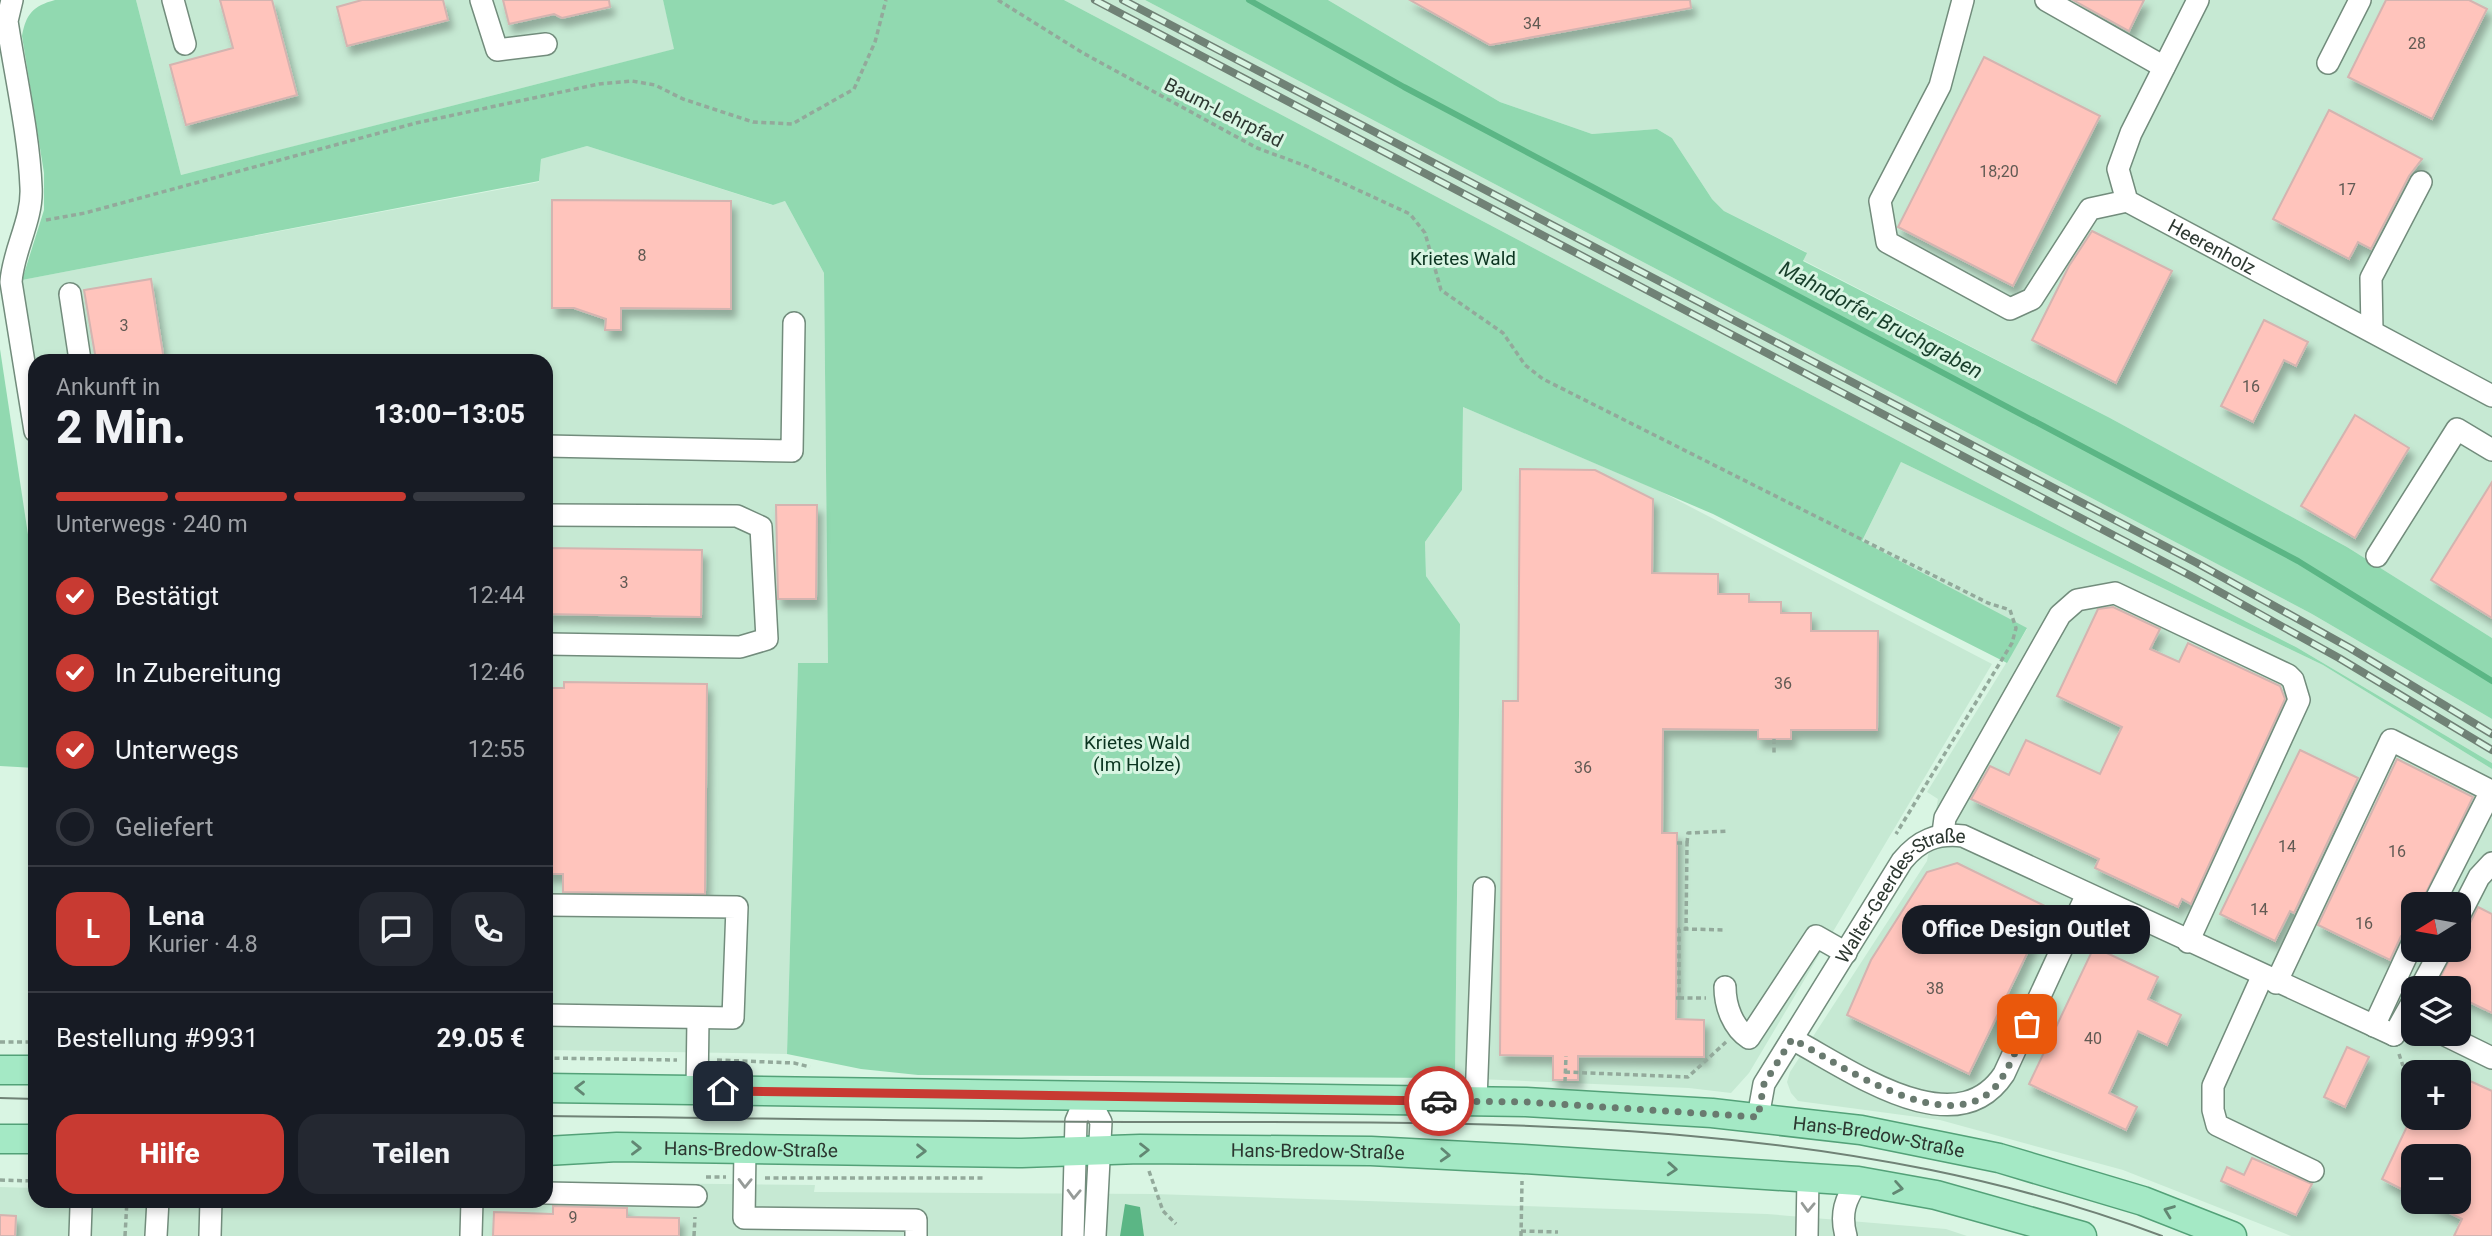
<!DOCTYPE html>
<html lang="de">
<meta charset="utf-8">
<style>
:root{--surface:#171b24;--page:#242831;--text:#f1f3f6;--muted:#9ea1a6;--line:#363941;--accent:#c83a32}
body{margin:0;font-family:Roboto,sans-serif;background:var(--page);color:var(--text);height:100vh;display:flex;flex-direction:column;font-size:26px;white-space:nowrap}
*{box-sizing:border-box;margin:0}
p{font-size:23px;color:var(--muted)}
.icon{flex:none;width:38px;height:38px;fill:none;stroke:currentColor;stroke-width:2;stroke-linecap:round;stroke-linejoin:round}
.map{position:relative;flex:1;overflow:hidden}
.side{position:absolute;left:28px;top:354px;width:525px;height:854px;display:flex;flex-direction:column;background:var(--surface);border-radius:21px;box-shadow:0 4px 10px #0003}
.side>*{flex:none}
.needle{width:46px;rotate:259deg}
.tools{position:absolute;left:2401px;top:892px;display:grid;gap:14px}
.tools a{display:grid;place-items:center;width:70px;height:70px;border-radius:14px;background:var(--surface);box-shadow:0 4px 10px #0003;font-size:35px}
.pin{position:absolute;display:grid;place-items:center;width:60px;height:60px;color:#fff;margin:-30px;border-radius:14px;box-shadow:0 4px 10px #0006}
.courier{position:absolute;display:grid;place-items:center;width:70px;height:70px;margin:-35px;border:5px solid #c83a32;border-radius:50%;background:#fff;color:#222;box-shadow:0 2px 9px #0007}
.bubble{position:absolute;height:49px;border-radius:21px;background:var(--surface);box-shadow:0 4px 10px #0003;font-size:23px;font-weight:800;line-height:49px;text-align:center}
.head em{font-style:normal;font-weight:800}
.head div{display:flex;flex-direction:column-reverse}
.head{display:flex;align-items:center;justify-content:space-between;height:119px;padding:0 28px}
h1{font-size:46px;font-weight:800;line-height:52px}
.bar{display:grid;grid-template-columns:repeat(4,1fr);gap:10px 7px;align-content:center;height:84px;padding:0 28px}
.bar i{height:9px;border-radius:5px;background:var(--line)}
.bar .current{background:var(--accent)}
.bar p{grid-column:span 4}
.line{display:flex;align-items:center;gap:18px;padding:0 28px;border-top:2px solid var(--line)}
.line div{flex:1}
.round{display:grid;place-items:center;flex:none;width:74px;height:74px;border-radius:21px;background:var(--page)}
ol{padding:0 28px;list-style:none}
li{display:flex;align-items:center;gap:21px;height:77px}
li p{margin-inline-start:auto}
li .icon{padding:7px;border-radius:50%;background:var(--accent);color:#fff;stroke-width:4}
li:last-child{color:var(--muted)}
li i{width:38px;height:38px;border:4px solid var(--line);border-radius:50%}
.primary-button{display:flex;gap:14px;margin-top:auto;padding:14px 28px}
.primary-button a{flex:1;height:80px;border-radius:21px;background:var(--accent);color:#fff;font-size:28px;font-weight:800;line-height:80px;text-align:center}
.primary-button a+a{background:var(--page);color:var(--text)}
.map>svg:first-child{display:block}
.built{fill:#c6e9d3;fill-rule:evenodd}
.green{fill:#91d9b0}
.water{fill:#5bb685}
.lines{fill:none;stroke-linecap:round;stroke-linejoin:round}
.stream{stroke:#5bb685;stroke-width:6}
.building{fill:#ffc4bc;stroke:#d4b4b0;stroke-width:2;filter:url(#shadow)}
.minor-casing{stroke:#728c7c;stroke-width:24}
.major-casing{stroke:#53a178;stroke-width:31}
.path{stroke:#93a99b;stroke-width:3.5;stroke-dasharray:5 3.5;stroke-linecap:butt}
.minor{stroke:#fff;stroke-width:21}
.major{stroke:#a4e9c5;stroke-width:28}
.tram{stroke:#708276;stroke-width:2}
.rail-casing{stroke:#708276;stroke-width:8}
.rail{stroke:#d9f5e3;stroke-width:5;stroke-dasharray:16;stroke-linecap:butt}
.oneway{stroke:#628773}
.oneway2{stroke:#969b98}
.done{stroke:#697a6f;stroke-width:7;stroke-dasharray:0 12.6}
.route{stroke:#c83a32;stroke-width:9}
.labels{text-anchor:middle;stroke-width:6;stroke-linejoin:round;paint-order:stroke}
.number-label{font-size:16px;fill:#615a53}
.street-label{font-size:19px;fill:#2c3730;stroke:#d9f5e3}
.park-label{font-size:19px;fill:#0b3420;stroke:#d9f5e3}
.water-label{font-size:21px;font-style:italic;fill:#183f2b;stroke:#d9f5e3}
</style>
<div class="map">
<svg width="2492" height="1236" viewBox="0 0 2492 1236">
<defs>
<filter id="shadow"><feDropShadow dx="4.5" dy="8" stdDeviation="3.5" flood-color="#0004"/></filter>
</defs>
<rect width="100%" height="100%" fill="#d9f5e3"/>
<g class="built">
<path d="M 136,0 L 663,0 L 675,49 L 181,175 Z"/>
<path d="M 1064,0 L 1145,0 L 2312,614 L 2492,719 L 2492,763 L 2296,647 L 2071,532 Z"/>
<path d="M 1328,0 L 2492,0 L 2492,638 L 2347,547 L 2110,418 L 1803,260 L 1806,252 L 1724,211 L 1712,199 L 1672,138 L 1657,129 L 1592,134 L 1500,102 Z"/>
<path d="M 587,146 L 772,205 L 785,201 L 824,273 L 828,664 L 798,664 L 787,1054 L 546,1050 L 546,360 L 35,360 L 35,431 L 11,282 L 539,182 L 541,159 Z"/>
<path d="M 1463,407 L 1658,490 L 1992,664 L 1749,1073 L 1731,1093 L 1689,1088 L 1455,1078 L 1460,624 L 1426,576 L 1425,542 L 1462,490 Z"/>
<path d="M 1901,462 L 2323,665 L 2492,769 L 2492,1236 L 2291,1236 L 2123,1170 L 1940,1120 L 1798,1101 L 1791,1093 L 1787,1082 L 1790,1072 L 1927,861 L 1938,799 L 1927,792 L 2027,629 L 1862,541 ZM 2413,905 L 2459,905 L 2459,950 L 2413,950 ZM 2413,989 L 2459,989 L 2459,1034 L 2413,1034 ZM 2413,1073 L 2459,1073 L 2459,1118 L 2413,1118 ZM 2413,1157 L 2459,1157 L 2459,1202 L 2413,1202 Z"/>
<path d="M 546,1182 L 815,1185 L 814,1192 L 1154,1194 L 1767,1214 L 1946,1229 L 1967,1236 L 0,1236 L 0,1187 L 35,1188 L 35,1200 L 546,1200 Z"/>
</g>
<g class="green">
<path d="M 55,0 L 136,0 L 181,175 L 674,49 L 663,0 L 1064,0 L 2071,532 L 2296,647 L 2492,763 L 2492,769 L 2323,665 L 1901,462 L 1862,541 L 2027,628 L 2007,663 L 1713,514 L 1463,407 L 1462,490 L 1425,542 L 1426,576 L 1460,624 L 1455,1078 L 918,1075 L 861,1069 L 787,1054 L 798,663 L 828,663 L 824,273 L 785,201 L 773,205 L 587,146 L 541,159 L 539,181 L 22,280 L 44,210 L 44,173 L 22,36 C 26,14 33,6 55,0 Z"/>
<path d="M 1145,0 L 1328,0 L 1500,102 L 1592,134 L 1657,129 L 1672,138 L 1712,199 L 1724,211 L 1807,253 L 1803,261 L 2110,418 L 2347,547 L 2492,638 L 2492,719 L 2312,614 Z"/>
<path d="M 0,349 L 35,581 L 35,768 L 0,766 Z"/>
</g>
<path class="water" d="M 1125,1204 L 1140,1207 L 1144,1236 L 1120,1236 Z"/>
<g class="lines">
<path class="stream" d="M 1249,0 L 1404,87 L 2298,561 L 2492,681"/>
</g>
<g class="building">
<path d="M 220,0 L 272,0 L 297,95 L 186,125 L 170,65 L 233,48 Z"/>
<path d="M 362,0 L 443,0 L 448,20 L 347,46 L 337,7 Z"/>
<path d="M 503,0 L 609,0 L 610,7 L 562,18 L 554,14 L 509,24 Z"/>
<path d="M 1410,0 L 1690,0 L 1691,8 L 1490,45 Z"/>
<path d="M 2073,0 L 2144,0 L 2129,31 Z"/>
<path d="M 2386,0 L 2469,0 L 2487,9 L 2432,119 L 2348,77 Z"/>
<path d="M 1984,57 L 2100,116 L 2013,286 L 1898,227 Z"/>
<path d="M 2329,110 L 2422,159 L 2409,176 L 2371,249 L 2358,242 L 2349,259 L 2273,219 Z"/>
<path d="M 552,200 L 731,201 L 731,309 L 621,308 L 621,330 L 605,330 L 606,319 L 574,308 L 552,308 Z"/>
<path d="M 2092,231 L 2172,271 L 2116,383 L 2032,340 L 2069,266 Z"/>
<path d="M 151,279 L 164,360 L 96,360 L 84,290 Z"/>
<path d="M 2264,320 L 2308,342 L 2296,366 L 2284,360 L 2253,422 L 2221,406 Z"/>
<path d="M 2355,415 L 2409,448 L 2355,538 L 2301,506 Z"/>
<path d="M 1520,469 L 1595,470 L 1653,499 L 1652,573 L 1718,574 L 1718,594 L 1749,594 L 1749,602 L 1781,602 L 1781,613 L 1811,613 L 1811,631 L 1878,631 L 1877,730 L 1791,730 L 1791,739 L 1758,739 L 1758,730 L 1663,729 L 1662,833 L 1677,833 L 1676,1019 L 1704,1020 L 1704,1057 L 1578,1056 L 1578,1080 L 1553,1080 L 1553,1056 L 1500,1055 L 1503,701 L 1518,701 Z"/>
<path d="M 2492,482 L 2492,618 L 2431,580 Z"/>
<path d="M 776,505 L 817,505 L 816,599 L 778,599 Z"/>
<path d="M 546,548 L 702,550 L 701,617 L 546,614 Z"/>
<path d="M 2113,607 L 2160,629 L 2150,649 L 2179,662 L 2188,643 L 2280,686 L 2285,699 L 2191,904 L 2182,899 L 2178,907 L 2095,868 L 2099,859 L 1971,799 L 1990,766 L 2009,775 L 2026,740 L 2100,774 L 2122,727 L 2057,696 L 2098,609 Z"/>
<path d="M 564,682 L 707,684 L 705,894 L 563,892 L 563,874 L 546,874 L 546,688 L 564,688 Z"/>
<path d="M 2300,750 L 2358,778 L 2294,913 L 2290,911 L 2275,941 L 2220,914 Z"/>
<path d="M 2397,759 L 2473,797 L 2420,905 L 2413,905 L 2413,924 L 2401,936 L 2390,960 L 2318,925 Z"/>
<path d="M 1957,863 L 2049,908 L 1969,1074 L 1847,1015 L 1871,960 L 1927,872 Z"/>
<path d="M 2478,907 L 2492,914 L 2492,1013 L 2459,997 L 2459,989 L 2436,986 L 2454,950 L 2459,950 L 2460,929 L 2470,923 Z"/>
<path d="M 2094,947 L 2158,977 L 2148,999 L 2181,1015 L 2167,1045 L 2138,1031 L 2109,1093 L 2137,1107 L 2126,1130 L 2029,1084 Z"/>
<path d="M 2347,1047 L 2369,1057 L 2345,1107 L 2324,1097 Z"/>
<path d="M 2459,1076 L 2492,1091 L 2492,1236 L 2454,1236 L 2462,1219 L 2428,1202 L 2459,1202 L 2459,1157 L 2413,1157 L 2413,1195 L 2382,1179 L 2411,1118 L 2459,1118 Z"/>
<path d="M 2252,1158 L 2312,1184 L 2296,1215 L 2221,1181 L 2227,1167 L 2244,1175 Z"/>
<path d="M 553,1206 L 627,1208 L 627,1217 L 679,1218 L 679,1236 L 493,1236 L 494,1212 L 553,1214 Z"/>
<path d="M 0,1215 L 16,1216 L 15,1236 L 0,1236 Z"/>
</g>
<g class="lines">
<g class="minor-casing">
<g id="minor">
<path d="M 12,0 L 7,21 C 15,74 29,135 31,187 C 33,220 13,250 11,282 L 35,431"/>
<path d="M 173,0 L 185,44"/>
<path d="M 481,0 L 497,50 L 546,44"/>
<path d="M 1963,0 L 1940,86 L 1880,201 L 1887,242 L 2010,309 L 2032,299 L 2090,209 L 2127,201"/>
<path d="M 2046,0 L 2164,67"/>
<path id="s1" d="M 2198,0 L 2131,133 L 2118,169 L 2127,201 L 2492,396"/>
<path d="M 2328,63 L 2360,0"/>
<path d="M 70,294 L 80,360"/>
<path d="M 2372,331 L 2371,278 L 2421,182"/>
<path d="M 546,446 L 792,451 L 794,323"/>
<path d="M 546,515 L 737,516 L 761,527 L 767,639 L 740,647 L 546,644"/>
<path d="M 2377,556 L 2457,429 L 2492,450"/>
<path d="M 1943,833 L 1945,818 L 2060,615 L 2077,600 L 2115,593 L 2288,675 L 2293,680 L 2299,700 L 2188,942"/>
<path d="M 546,905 L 737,907 L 733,1018 L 546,1015"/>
<path d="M 2459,916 L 2479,877 L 2492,863"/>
<path d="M 2262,977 L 2213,1086 L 2213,1110 L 2217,1125 L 2313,1171"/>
<path d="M 2276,983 L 2391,740 L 2491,791 L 2433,905"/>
<path d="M 1725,987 C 1725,1006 1733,1028 1749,1038 L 1816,936 L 1846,953"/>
<path d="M 2420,989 L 2441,950"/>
<path d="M 2374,1026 L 2413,942"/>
<path d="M 2443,1034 L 2492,1058"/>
<path d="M 2394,1035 L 2413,1001"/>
<path d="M 1792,1039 C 1848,1068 1955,1148 2004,1074 L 2087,894"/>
<path d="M 697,1091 L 698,1018"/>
<path d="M 1087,1095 L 1101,1122 L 1095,1236"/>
<path d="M 1476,1101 L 1484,888"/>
<path id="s2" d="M 1758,1117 L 1764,1084 L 1902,861 C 1919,840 1937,833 1963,836 L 2394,1035"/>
<path d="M 745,1149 L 744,1218 L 916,1220 L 916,1236"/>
<path d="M 546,1193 L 696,1196"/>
<path d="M 80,1236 L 81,1207"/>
<path d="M 156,1236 L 158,1200"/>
<path d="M 210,1236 L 211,1200"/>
<path d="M 471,1236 L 472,1200"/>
<path d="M 1073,1236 L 1076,1121 L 1087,1095"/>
<path d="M 1807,1236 L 1808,1177"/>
<path d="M 1846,1236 C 1840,1214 1845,1199 1858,1181"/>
</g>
</g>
<g class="major-casing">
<g id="major">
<path d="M 0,1070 L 35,1070"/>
<path id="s3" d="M 546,1088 L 1526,1102 L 1712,1113 L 1861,1130 L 1999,1158 L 2143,1201 L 2232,1236"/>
<path d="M 0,1139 L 35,1139"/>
<path id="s4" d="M 546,1151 L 617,1147 L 1022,1153 L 1140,1149 L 1371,1151 L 1523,1159 L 1858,1181 L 1936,1195 L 2082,1236"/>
</g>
</g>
<g class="path">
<path d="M 998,0 L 1083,53 L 1257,148 L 1306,166 L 1410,214 L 1425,233 L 1441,290 L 1503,333 L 1525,365 L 1543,379 L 1988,603 L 2010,610 L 2016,628 L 2012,643 L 1896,834"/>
<path d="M 46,220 L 85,213 L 416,123 L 599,84 L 632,81 L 655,85 L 683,99 L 753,122 L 792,124 L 854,89 L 875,42 L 886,0"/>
<path d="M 1774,739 L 1774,755"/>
<path d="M 1677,843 L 1687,843 L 1686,929 L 1726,930"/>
<path d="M 1687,843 L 1688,833 L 1728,831"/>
<path d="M 1676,998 L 1679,998 L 1679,929 L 1686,929"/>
<path d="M 1679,998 L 1706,998"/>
<path d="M 0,1042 L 35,1042"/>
<path d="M 2399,1054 L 2403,1066"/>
<path d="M 546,1058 L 677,1060"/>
<path d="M 717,1060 L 794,1063 L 810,1067"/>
<path d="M 1565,1072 L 1688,1077 L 1726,1042"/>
<path d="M 1565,1082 L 1566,1056"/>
<path d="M 1149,1171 L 1163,1211 L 1176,1224"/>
<path d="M 706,1177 L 726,1177"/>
<path d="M 765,1178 L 985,1178"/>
<path d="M 0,1180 L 35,1181"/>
<path d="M 1521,1231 L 1558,1232"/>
<path d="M 125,1236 L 127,1200"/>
<path d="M 694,1236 L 695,1217"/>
<path d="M 1521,1236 L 1522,1181"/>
</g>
<use href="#minor" class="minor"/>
<use href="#major" class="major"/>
<g class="tram">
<path d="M 0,1098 L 35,1099"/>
<path d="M 546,1116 C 751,1118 955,1122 1160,1122 C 1496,1122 1844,1116 2162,1236"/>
</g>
<g class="rail-casing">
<g id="rail">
<path d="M 1095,0 L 2193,577 L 2339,658 L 2492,750"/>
<path d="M 1123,0 L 2197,563 L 2350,648 L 2492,734"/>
</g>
</g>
<use href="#rail" class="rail"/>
</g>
<defs><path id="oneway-chevron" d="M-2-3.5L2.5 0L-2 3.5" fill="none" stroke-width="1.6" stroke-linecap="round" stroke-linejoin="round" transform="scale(1.75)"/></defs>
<g class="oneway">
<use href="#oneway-chevron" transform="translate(580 1088) rotate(-179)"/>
<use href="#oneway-chevron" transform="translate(636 1148) rotate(1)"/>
<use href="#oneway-chevron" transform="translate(1144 1150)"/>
<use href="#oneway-chevron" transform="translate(921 1151) rotate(1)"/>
<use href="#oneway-chevron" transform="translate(1445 1155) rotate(3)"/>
<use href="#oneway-chevron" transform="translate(1672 1169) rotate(4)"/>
<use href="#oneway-chevron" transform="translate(1898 1188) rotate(10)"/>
<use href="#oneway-chevron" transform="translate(2169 1211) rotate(-159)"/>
</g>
<g class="oneway2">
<use href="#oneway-chevron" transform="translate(745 1183) rotate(91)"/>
<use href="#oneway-chevron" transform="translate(1074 1194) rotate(92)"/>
<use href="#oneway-chevron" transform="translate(1808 1207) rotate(92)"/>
</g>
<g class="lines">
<path class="done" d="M 1439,1101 L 1526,1102 L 1758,1117 L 1764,1084 L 1792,1039 C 1840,1064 1949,1141 1996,1086 C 2010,1069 2018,1044 2027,1024"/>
<path class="route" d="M 723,1091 L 1439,1101"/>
</g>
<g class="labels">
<g class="number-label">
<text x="1532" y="29">34</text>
<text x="2417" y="49">28</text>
<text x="1999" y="177">18;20</text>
<text x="2347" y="195">17</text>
<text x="642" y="261">8</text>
<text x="124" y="331">3</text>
<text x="2251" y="392">16</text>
<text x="624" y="588">3</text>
<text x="1783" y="689">36</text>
<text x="1583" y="773">36</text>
<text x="2287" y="852">14</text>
<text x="2397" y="857">16</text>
<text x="2259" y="915">14</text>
<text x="2364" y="929">16</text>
<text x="1935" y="994">38</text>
<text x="2093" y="1044">40</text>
<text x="573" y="1223">9</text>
</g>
<g class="street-label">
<text transform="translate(1224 112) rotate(27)" y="7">Baum-Lehrpfad</text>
<text dy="7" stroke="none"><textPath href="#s1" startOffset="317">Heerenholz</textPath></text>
<text dy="7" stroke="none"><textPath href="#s2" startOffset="273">Walter-Geerdes-Straße</textPath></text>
<text dy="7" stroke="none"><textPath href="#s3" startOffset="1335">Hans-Bredow-Straße</textPath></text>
<text dy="7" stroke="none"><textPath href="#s4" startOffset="205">Hans-Bredow-Straße</textPath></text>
<text dy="7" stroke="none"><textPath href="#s4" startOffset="772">Hans-Bredow-Straße</textPath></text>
</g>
<g class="park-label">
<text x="1463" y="265">Krietes Wald</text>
<text x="1137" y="749">Krietes Wald<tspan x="1137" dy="22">(Im Holze)</tspan></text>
</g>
<g class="water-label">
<text transform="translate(1881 320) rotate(28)" y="7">Mahndorfer Bruchgraben</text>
</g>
</g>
</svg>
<div class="tools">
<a><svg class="needle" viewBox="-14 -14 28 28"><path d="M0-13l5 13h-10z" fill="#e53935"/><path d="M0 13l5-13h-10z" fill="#9ea1a6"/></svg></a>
<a><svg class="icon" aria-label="layers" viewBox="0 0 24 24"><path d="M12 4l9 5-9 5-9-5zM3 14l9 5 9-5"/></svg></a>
<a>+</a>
<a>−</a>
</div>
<div class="pin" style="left:2027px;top:1024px;background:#ea580c"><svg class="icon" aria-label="bag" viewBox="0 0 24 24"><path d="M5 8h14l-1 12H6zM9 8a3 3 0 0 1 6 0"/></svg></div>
<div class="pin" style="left:723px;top:1091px;background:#1f2937"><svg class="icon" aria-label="home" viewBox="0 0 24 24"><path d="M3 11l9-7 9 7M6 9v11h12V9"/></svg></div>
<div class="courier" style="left:1439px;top:1101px"><svg class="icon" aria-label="car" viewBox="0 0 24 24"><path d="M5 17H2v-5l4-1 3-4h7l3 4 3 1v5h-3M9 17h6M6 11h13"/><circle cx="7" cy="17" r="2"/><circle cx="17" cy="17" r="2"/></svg></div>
<div class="bubble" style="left:1902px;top:905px;width:248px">Office Design Outlet</div>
<section class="side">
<div class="head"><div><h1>2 Min.</h1><p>Ankunft in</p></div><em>13:00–13:05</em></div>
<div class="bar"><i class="current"></i><i class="current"></i><i class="current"></i><i></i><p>Unterwegs · 240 m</p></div>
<ol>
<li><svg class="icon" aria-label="check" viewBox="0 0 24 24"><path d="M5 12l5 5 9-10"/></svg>Bestätigt<p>12:44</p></li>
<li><svg class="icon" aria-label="check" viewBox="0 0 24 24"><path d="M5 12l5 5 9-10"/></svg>In Zubereitung<p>12:46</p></li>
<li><svg class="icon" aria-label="check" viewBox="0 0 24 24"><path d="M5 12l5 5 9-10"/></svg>Unterwegs<p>12:55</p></li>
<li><i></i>Geliefert</li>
</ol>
<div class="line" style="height:126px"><b class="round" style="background:var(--accent);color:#fff">L</b><div><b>Lena</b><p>Kurier · 4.8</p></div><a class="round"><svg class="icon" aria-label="chat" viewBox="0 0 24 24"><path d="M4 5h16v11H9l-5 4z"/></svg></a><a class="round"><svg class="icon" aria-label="phone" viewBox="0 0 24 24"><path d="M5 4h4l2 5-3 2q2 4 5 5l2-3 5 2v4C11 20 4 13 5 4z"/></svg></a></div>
<div class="line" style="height:91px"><div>Bestellung #9931</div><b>29.05 €</b></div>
<div class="primary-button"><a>Hilfe</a><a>Teilen</a></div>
</section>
</div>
